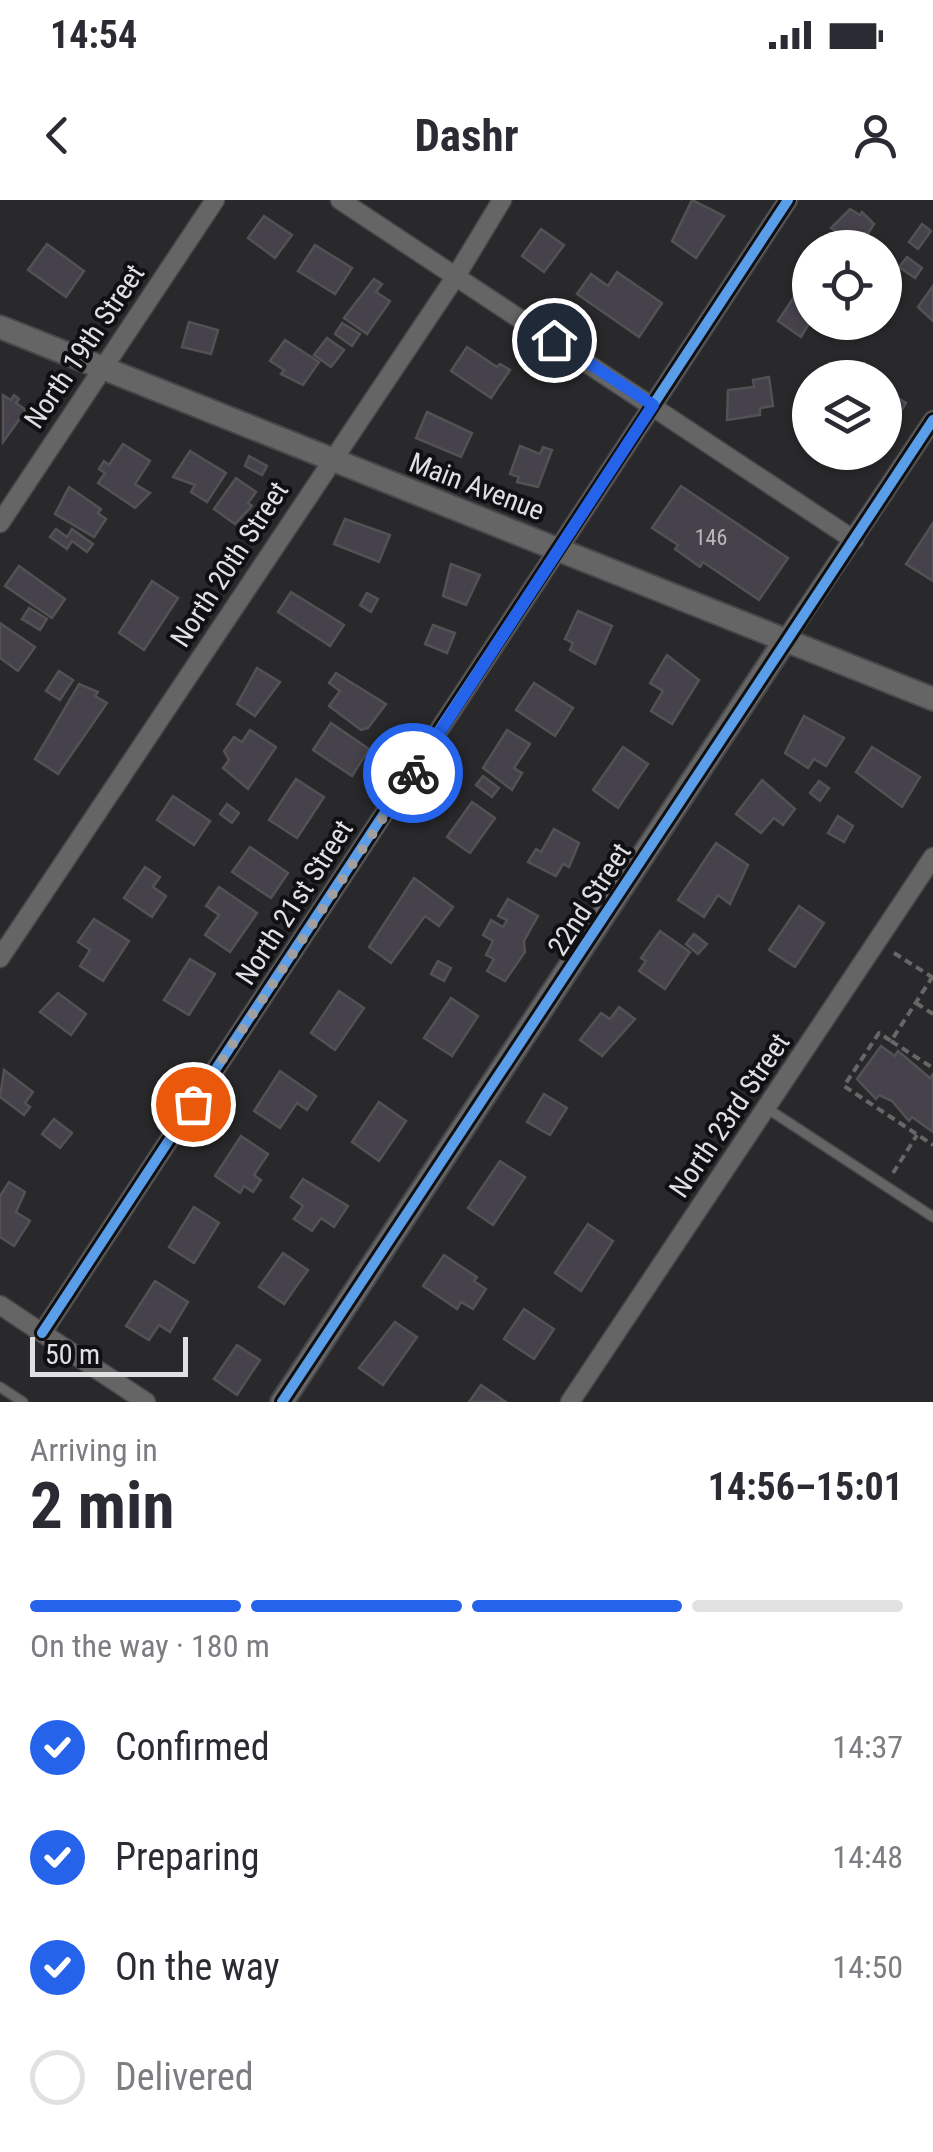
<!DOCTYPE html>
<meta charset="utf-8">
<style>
:root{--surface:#fff;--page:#f7f7f7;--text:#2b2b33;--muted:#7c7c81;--line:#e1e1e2;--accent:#2563eb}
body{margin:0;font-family:"Roboto Condensed",sans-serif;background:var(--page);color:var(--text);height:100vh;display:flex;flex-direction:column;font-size:38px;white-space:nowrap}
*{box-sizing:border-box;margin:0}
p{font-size:32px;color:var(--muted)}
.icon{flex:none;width:55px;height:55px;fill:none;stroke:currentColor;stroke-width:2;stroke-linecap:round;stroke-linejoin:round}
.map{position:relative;height:1202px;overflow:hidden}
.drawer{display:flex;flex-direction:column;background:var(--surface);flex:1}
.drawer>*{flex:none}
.buttons{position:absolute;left:792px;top:30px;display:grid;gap:20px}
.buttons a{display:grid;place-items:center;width:110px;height:110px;border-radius:50%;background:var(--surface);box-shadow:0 2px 8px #0004;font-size:50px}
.scale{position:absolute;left:30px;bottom:25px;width:158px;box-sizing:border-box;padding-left:10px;border:5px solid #e0e0e3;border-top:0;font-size:28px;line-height:35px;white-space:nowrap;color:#e0e0e3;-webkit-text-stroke:8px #101012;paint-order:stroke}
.pin{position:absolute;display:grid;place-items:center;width:85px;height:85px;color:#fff;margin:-42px;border:5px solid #fff;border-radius:50%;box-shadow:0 2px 10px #0007}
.courier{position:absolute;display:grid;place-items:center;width:100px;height:100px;margin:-50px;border:8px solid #2563eb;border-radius:50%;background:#fff;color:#222;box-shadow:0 2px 12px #0007}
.summary em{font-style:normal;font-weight:700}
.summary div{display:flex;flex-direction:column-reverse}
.summary{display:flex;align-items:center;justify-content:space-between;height:170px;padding:0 30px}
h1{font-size:65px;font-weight:700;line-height:75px}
.bar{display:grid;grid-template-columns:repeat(4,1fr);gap:15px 10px;align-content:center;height:120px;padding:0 30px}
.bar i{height:12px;border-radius:8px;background:var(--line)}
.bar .active{background:var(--accent)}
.bar p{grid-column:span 4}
ol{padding:0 30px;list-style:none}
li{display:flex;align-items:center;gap:30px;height:110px}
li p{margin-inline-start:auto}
li .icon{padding:10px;border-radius:50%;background:var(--accent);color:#fff;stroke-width:4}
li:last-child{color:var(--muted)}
li i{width:55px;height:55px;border:5px solid var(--line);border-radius:50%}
.status{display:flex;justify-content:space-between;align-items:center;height:70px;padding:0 50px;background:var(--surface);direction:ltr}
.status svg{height:28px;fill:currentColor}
header{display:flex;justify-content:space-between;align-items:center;height:130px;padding:0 30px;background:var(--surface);font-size:45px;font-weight:700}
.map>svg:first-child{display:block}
.building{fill:#46424c;stroke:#525153;stroke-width:2.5}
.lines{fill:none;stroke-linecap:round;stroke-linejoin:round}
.service-casing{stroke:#474649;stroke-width:12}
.minor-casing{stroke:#474649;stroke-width:21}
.tertiary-casing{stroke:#474649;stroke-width:26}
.path{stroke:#676768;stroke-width:4;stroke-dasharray:8 5;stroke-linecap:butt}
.service{stroke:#656566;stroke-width:9}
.minor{stroke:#656566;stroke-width:18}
.tertiary{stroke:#656566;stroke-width:22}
.cycleway-casing{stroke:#101012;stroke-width:16}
.cycleway{stroke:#5a9eea;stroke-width:10}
.done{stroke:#a0a0a2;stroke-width:10;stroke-dasharray:0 18}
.route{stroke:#2563eb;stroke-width:12}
.labels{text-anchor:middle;stroke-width:8;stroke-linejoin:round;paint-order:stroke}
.number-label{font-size:22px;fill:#bab8bd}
.street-label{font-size:28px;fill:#e0e0e3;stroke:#101012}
</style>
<div class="status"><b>14:54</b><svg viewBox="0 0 49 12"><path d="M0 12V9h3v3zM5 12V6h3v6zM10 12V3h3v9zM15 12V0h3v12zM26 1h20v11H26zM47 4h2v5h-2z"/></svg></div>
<header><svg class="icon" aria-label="back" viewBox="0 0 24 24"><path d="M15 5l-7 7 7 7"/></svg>Dashr<svg class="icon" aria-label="person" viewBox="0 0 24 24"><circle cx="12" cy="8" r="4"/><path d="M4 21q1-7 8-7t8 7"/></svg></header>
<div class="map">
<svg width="933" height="1202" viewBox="0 0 933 1202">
<rect width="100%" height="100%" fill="#29282a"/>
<g class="building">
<path d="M 692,0 L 724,16 L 696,58 L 672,41 Z"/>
<path d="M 850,9 L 860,15 L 862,12 L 874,24 L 859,48 L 831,48 L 827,45 L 836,31 L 831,28 Z"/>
<path d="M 264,16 L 292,35 L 275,58 L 248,38 Z"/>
<path d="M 922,24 L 931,31 L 918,49 L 909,42 Z"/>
<path d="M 541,29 L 564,45 L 544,72 L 522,56 Z"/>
<path d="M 47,44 L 84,71 L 66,97 L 28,70 Z"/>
<path d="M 315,45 L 352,68 L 335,94 L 298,71 Z"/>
<path d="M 907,57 L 922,68 L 915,78 L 899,67 Z"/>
<path d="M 617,72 L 662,103 L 639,137 L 577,94 L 591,74 L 608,86 Z"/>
<path d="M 374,79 L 382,84 L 376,92 L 390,101 L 367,134 L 344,118 Z"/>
<path d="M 802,85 L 810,90 L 810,122 L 801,137 L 778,121 Z"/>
<path d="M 933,86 L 933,121 L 918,107 Z"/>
<path d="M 189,122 L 218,130 L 211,154 L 182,147 Z"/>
<path d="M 342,123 L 360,134 L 352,146 L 335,134 Z"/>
<path d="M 327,138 L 344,150 L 331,167 L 314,155 Z"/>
<path d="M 285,140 L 319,162 L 303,185 L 281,174 L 284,170 L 270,161 Z"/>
<path d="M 467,147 L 497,167 L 500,164 L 510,170 L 491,198 L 451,171 Z"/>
<path d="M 769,177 L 773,206 L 760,208 L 760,215 L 727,220 L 728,190 L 754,187 L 753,180 Z"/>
<path d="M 885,190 L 906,203 L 896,219 L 885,212 Z"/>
<path d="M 3,195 L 11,200 L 14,195 L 19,199 L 16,203 L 26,210 L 3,242 Z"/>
<path d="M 427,212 L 472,233 L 461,257 L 416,238 Z"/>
<path d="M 123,244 L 150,261 L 135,284 L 150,293 L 135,308 L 98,283 L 105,273 L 99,269 L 104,261 L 109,265 Z"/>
<path d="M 520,246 L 540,254 L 543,247 L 552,250 L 538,287 L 517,282 L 519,277 L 510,274 Z"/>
<path d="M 190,251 L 226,273 L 207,302 L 191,292 L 195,285 L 173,277 Z"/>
<path d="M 249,256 L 267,266 L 262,275 L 245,266 Z"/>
<path d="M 236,278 L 256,292 L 248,303 L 252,306 L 235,324 L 214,309 Z"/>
<path d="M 681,286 L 788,358 L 759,400 L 703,362 L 700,367 L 675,349 L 678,345 L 652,328 Z"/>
<path d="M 69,287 L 101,309 L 98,313 L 106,319 L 94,337 L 55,314 Z"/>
<path d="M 345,319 L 390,335 L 379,362 L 334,344 Z"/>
<path d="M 933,323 L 933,381 L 906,364 Z"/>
<path d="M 56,329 L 67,337 L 72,329 L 93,344 L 87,352 L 72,341 L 67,349 L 50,337 Z"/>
<path d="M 451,364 L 480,375 L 466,405 L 443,396 Z"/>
<path d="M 19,366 L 65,399 L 52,418 L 5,386 Z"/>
<path d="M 152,381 L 178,398 L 144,450 L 119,433 Z"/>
<path d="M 291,392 L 344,425 L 330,446 L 278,412 Z"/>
<path d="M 367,393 L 378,399 L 371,412 L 360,405 Z"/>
<path d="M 29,408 L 47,419 L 40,430 L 22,419 Z"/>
<path d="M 578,411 L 612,426 L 595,464 L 570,450 L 573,443 L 565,439 Z"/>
<path d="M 0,423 L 35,447 L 18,471 L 0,458 Z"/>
<path d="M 433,425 L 455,433 L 447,453 L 425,444 Z"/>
<path d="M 667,455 L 699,480 L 672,524 L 651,511 L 663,491 L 650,483 Z"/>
<path d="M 257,468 L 280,482 L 255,516 L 237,504 Z"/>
<path d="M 59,471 L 73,480 L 60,500 L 46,491 Z"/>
<path d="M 336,473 L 386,504 L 368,528 L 361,530 L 329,506 L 340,491 L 329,483 Z"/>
<path d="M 534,483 L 573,508 L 555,536 L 516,510 Z"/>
<path d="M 79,484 L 98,492 L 95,496 L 107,503 L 58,574 L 35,559 Z"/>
<path d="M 804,516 L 844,538 L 826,566 L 814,559 L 808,568 L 785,553 Z"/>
<path d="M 331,523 L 369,549 L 352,576 L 313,550 Z"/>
<path d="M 250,530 L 276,547 L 248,589 L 223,568 L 229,560 L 224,551 L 234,537 L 242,542 Z"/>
<path d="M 507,530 L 530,544 L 514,568 L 522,573 L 512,590 L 483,568 Z"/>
<path d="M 623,547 L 648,564 L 618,608 L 593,590 Z"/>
<path d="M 872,547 L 920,577 L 902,607 L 856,572 Z"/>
<path d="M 483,576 L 499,588 L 492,597 L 476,585 Z"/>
<path d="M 296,579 L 324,597 L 297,638 L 269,620 Z"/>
<path d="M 762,580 L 795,609 L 783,625 L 774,618 L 761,633 L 736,614 Z"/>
<path d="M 819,581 L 829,588 L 820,601 L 810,593 Z"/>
<path d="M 173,596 L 210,621 L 194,645 L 157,620 Z"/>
<path d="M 472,602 L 495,618 L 470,653 L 447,637 Z"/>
<path d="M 227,604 L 239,613 L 232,623 L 220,614 Z"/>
<path d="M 838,616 L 853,626 L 844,642 L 828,633 Z"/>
<path d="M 554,629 L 579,643 L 569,667 L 563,664 L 556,676 L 528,662 L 536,649 L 541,652 Z"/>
<path d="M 716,643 L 748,665 L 730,704 L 718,695 L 704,717 L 678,700 Z"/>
<path d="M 250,647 L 288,673 L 271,698 L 232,672 Z"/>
<path d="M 145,667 L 160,677 L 153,687 L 166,696 L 152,717 L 124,698 Z"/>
<path d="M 414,678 L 453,707 L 439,726 L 425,716 L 391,763 L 369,747 Z"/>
<path d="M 219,687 L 257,713 L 230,752 L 205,735 L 219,715 L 206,706 Z"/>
<path d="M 508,699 L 538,716 L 524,741 L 525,752 L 505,781 L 487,771 L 494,759 L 486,755 L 493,741 L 483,735 L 491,720 L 503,727 L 507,720 L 498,716 Z"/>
<path d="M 799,706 L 824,723 L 795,767 L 769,750 Z"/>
<path d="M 94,719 L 129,741 L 103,781 L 80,766 L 90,750 L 78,742 Z"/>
<path d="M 660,731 L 690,752 L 665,789 L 639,771 L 646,761 L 641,758 Z"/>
<path d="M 694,734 L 707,744 L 698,754 L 686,744 Z"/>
<path d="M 190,759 L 215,774 L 189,815 L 164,800 Z"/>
<path d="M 438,761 L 451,768 L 444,781 L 431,774 Z"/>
<path d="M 339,791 L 364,808 L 335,850 L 311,833 Z"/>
<path d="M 58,793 L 86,814 L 71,835 L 40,812 Z"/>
<path d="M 451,798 L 478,816 L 452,856 L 424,838 Z"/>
<path d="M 619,807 L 635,819 L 602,856 L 580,840 L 601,813 L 610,819 Z"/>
<path d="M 881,846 L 895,856 L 898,851 L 930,878 L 933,874 L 933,932 L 912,917 L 909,921 L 892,901 L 879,895 L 876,899 L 857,879 Z"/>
<path d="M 4,870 L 33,892 L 25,903 L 30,907 L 24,915 L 0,897 Z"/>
<path d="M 280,871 L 316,896 L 307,910 L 297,903 L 280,928 L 254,911 Z"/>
<path d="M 544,894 L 567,908 L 550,935 L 527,922 Z"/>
<path d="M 379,902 L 406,921 L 379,961 L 352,942 Z"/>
<path d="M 54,919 L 72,933 L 60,948 L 42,934 Z"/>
<path d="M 241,936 L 268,954 L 254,975 L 261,980 L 253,992 L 244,986 L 240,993 L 215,976 Z"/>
<path d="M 500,961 L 525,977 L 493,1025 L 468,1008 Z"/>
<path d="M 303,979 L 348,1006 L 334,1027 L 321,1018 L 312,1031 L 294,1019 L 303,1006 L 291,997 Z"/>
<path d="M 9,982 L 25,992 L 16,1012 L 30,1021 L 14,1046 L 0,1037 L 0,996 Z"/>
<path d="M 194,1007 L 219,1023 L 194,1063 L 169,1047 Z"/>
<path d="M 588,1024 L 613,1041 L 581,1091 L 555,1073 Z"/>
<path d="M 283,1053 L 308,1070 L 284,1104 L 259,1087 Z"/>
<path d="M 444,1055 L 477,1077 L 474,1081 L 486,1089 L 473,1109 L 461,1102 L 457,1109 L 423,1086 Z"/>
<path d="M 155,1081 L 188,1102 L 170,1132 L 159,1125 L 149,1140 L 126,1126 Z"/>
<path d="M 524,1109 L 554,1129 L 534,1159 L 504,1139 Z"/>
<path d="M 395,1122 L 417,1137 L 383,1185 L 359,1168 Z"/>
<path d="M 237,1145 L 260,1160 L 237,1195 L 214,1179 Z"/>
<path d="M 481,1185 L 506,1202 L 469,1202 Z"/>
</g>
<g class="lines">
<g class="service-casing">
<g id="service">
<path d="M 768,909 L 933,1017"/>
<path d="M 0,1187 L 23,1202"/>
</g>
</g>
<g class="minor-casing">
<g id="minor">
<path d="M 340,0 L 854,340"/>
<path d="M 0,323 L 215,0"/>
<path d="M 786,439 L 933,220"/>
<path d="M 0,758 L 456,76 L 502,0"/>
<path d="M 0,1105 L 146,1202"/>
<path d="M 42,1133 L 788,0"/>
<path d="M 570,1202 L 933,657"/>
</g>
</g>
<g class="tertiary-casing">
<g id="tertiary">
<path d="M 0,127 L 933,499"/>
<path d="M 282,1202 L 786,439"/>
</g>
</g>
<g class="path">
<path d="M 894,753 L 932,777"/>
<path d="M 933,776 L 891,841 L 879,833 L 844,886 L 933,945"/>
<path d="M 916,803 L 933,814"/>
<path d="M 891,841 L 933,868"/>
<path d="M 893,973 L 917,935"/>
</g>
<use href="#service" class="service"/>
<use href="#minor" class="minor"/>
<use href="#tertiary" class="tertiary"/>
<g class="cycleway-casing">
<g id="cycleway">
<path d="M 42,1133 L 788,0"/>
<path d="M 282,1202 L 933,220"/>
</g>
</g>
<use href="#cycleway" class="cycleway"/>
</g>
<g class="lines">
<path class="done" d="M 193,904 L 413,573"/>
<path class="route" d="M 413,573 L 653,205 L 554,140"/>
</g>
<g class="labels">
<g class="number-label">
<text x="711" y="345">146</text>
</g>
<g class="street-label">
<text transform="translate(84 146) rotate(-56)" y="10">North 19th Street</text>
<text transform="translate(477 286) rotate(21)" y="10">Main Avenue</text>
<text transform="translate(229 364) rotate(-57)" y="10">North 20th Street</text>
<text transform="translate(589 699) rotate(-57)" y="10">22nd Street</text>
<text transform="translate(294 702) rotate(-57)" y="10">North 21st Street</text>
<text transform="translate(729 915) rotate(-56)" y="10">North 23rd Street</text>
</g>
</g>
</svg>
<div class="buttons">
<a><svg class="icon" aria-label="locate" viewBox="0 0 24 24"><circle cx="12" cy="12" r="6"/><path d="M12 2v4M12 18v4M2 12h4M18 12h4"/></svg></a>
<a><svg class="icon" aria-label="layers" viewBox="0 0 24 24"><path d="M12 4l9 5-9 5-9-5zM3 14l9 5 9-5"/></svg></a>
</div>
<div class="scale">50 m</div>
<div class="pin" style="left:193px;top:904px;background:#ea580c"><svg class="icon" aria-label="bag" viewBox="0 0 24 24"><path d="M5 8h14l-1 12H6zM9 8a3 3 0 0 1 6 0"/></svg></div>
<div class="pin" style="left:554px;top:140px;background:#1f2937"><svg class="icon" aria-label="home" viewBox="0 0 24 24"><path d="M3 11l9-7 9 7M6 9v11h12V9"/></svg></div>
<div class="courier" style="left:413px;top:573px"><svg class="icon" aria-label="bike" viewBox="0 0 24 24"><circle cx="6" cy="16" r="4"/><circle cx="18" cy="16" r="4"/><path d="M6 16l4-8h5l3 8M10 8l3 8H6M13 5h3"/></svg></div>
</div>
<section class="drawer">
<div class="summary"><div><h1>2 min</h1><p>Arriving in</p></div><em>14:56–15:01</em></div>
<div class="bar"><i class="active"></i><i class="active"></i><i class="active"></i><i></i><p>On the way · 180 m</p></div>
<ol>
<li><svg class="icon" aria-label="check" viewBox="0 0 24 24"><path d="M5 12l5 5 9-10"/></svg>Confirmed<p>14:37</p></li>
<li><svg class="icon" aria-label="check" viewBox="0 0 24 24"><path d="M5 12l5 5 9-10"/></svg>Preparing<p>14:48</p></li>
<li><svg class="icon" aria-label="check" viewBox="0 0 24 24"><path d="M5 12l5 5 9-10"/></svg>On the way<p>14:50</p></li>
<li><i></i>Delivered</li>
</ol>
</section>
